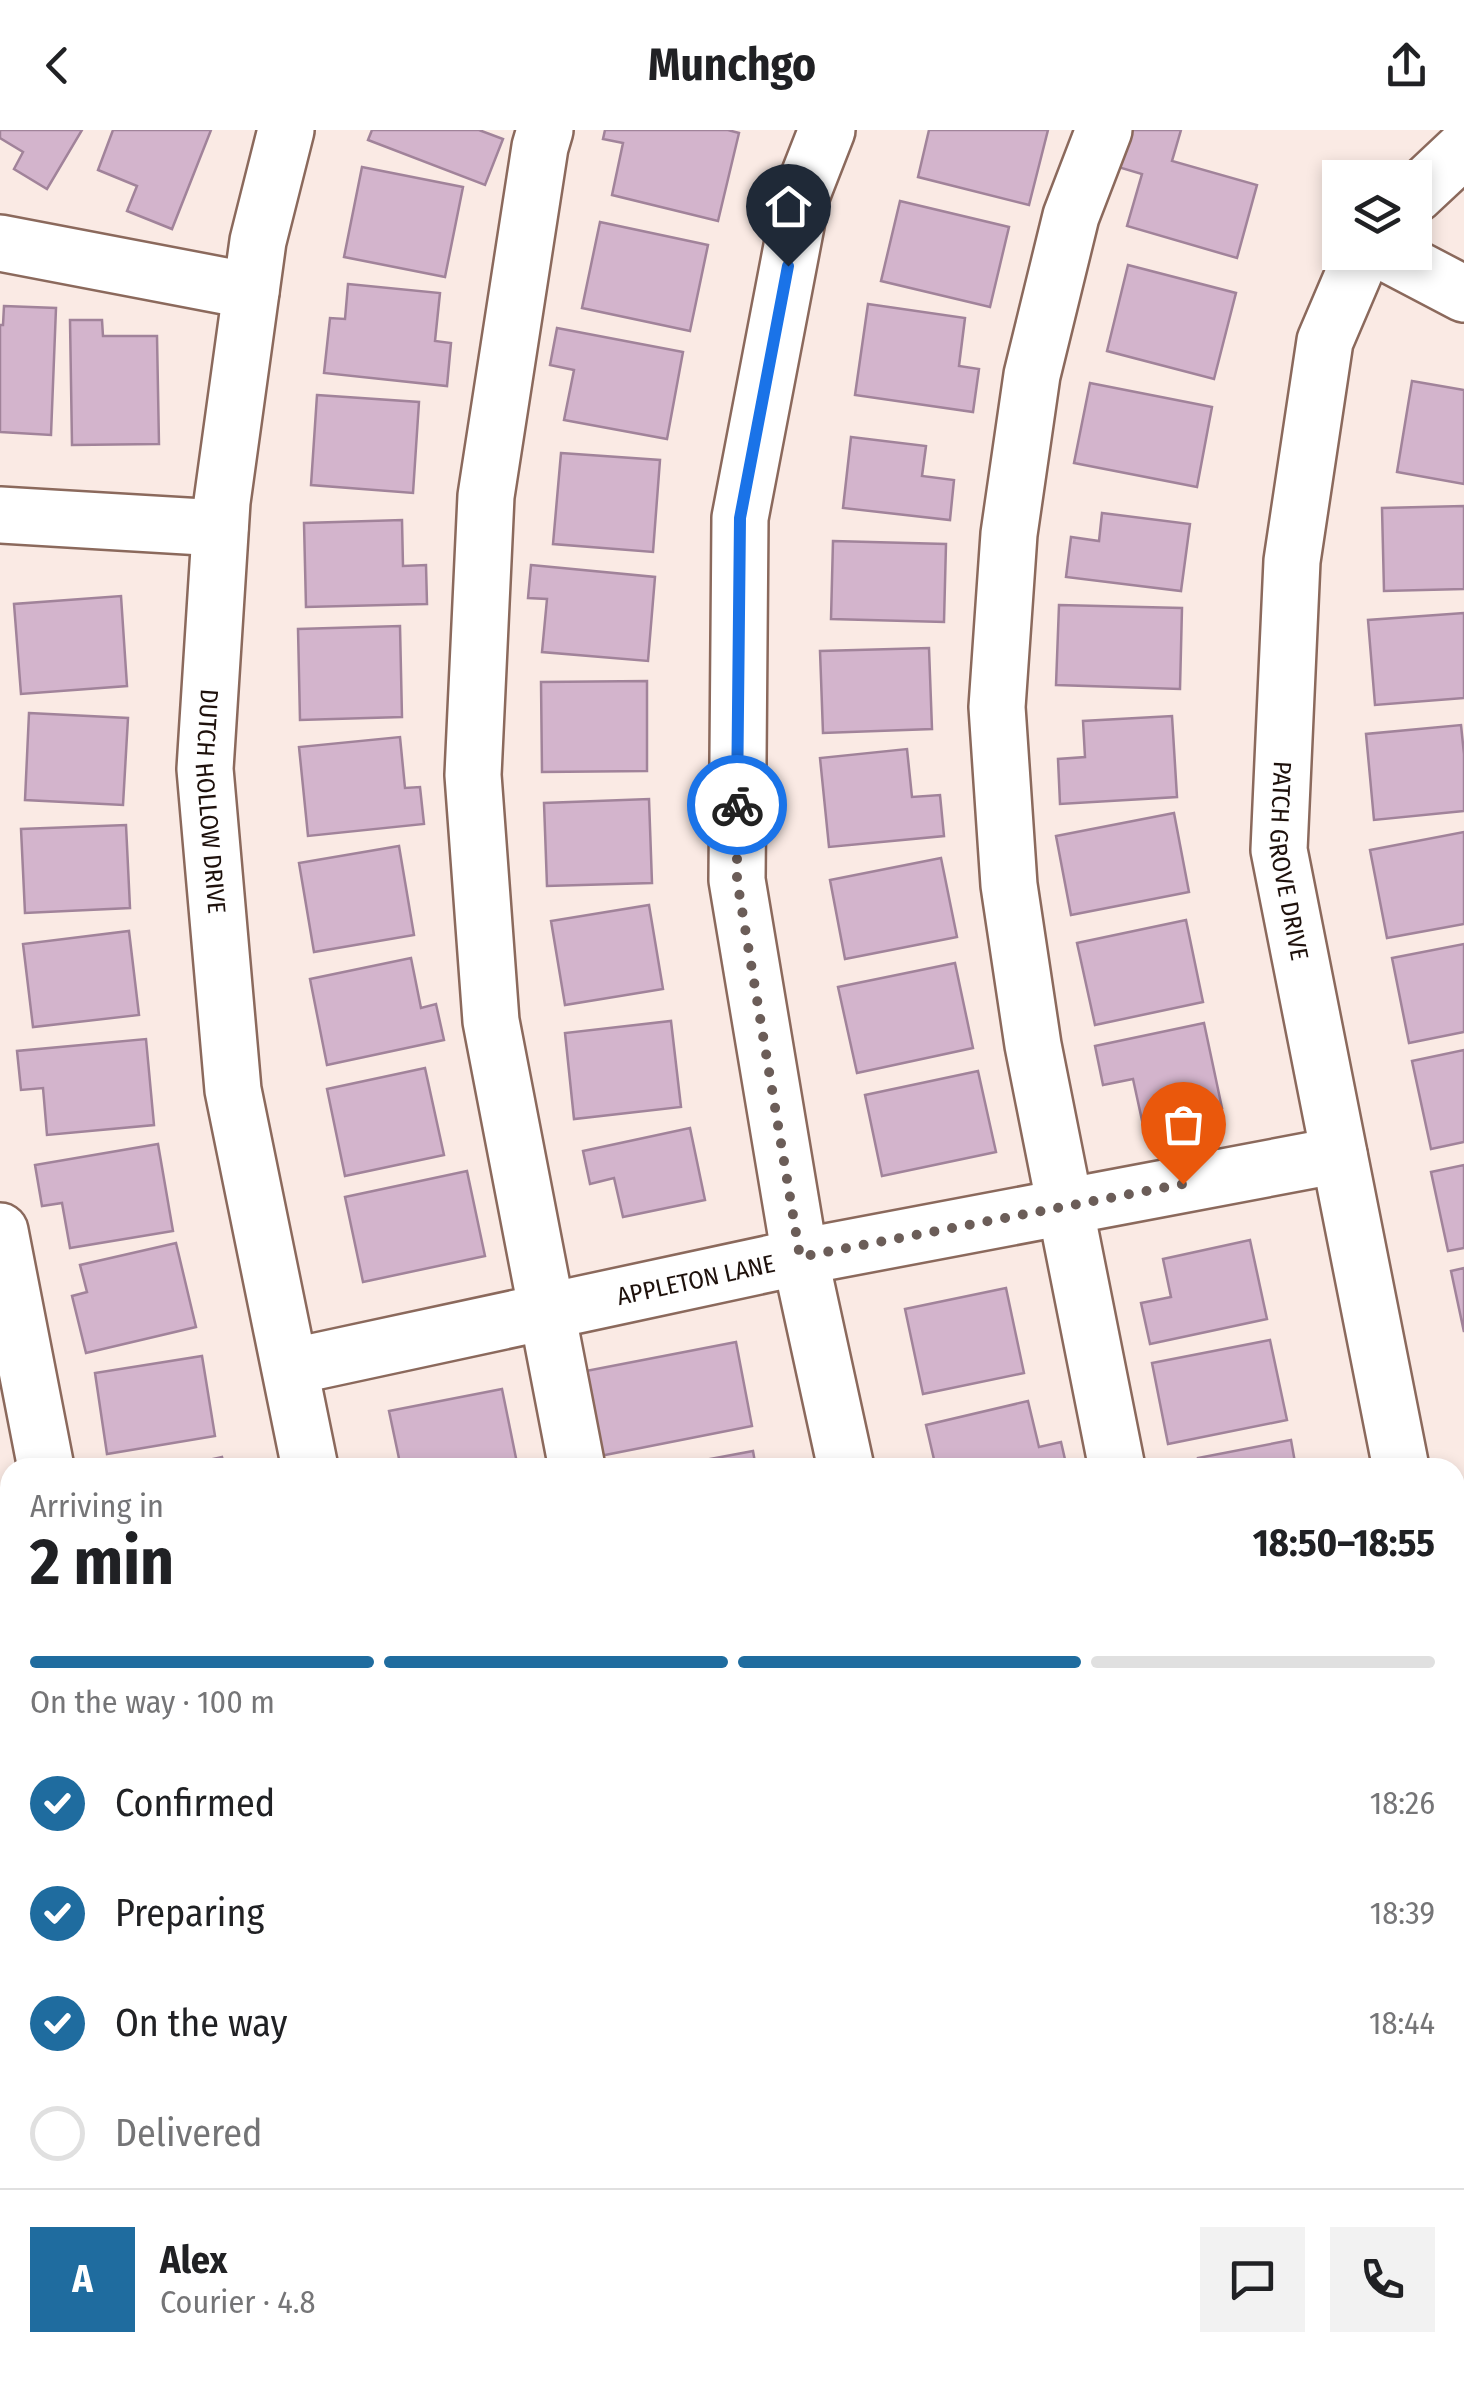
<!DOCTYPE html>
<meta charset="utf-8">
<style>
:root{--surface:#fff;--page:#f2f2f2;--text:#202124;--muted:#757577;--line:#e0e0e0;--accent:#1f6c9f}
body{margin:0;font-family:"Fira Sans Condensed",sans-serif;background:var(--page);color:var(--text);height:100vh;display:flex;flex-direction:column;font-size:38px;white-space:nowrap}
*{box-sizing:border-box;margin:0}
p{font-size:32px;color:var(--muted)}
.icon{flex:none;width:55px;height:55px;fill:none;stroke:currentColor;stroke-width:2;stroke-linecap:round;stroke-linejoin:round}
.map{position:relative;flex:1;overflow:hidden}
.sheet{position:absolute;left:0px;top:1328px;width:1465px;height:932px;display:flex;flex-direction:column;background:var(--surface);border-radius:30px 30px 0 0;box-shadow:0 5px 15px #0003}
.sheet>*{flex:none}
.tools{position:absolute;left:1322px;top:30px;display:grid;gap:20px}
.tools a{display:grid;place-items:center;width:110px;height:110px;border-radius:0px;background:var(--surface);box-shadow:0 5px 15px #0003;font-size:50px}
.pin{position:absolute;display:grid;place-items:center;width:85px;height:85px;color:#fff;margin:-102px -42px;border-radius:50% 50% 50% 0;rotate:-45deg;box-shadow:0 0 10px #0007}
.pin .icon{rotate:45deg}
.courier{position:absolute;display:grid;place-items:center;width:100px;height:100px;margin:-50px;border:8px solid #1a73e8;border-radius:50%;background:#fff;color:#222;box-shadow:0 2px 12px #0007}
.overview em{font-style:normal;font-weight:700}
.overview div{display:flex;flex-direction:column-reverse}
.overview{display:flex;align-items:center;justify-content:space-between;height:170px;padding:0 30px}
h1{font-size:65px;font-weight:700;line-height:75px}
.bar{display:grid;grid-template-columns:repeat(4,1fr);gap:15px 10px;align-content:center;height:120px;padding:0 30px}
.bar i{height:12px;border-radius:8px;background:var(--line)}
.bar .active{background:var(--accent)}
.bar p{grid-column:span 4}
.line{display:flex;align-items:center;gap:25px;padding:0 30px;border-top:2px solid var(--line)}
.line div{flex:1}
.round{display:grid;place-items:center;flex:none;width:105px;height:105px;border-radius:0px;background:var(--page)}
ol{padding:0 30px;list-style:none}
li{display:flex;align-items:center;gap:30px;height:110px}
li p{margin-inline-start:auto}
li .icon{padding:10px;border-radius:50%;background:var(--accent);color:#fff;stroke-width:4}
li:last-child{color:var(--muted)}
li i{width:55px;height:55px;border:5px solid var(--line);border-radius:50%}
header{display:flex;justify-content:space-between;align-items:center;height:130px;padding:0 30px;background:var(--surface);font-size:45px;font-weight:700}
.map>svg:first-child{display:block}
.building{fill:#d3b4cc;stroke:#a1839a;stroke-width:2.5}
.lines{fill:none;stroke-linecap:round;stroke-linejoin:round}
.minor-casing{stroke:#8b695c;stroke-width:60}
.minor{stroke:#fff;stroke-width:55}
.done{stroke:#6b5d58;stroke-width:10;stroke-dasharray:0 18}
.route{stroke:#1a73e8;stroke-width:12}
.labels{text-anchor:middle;stroke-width:10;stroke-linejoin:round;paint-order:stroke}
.street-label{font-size:25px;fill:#1e110c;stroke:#fff}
</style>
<header><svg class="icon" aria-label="back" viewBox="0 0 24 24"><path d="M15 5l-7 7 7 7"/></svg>Munchgo<svg class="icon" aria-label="share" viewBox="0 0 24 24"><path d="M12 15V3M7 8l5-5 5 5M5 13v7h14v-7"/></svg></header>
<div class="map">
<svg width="1464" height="2259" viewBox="0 0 1464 2259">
<rect width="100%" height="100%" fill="#faeae4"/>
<g class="building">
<path d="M 0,0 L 82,0 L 47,59 L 14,39 L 23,22 L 0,8 Z"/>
<path d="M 113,0 L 211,0 L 172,99 L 127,81 L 137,56 L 98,40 Z"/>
<path d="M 372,0 L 479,0 L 503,9 L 485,55 L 368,10 Z"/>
<path d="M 605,0 L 728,0 L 739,3 L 718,91 L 612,65 L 623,13 L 603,9 Z"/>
<path d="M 929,0 L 1048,0 L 1029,75 L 918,47 Z"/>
<path d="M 1128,0 L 1181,0 L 1172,31 L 1257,55 L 1237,128 L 1127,96 L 1142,44 L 1118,37 Z"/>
<path d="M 362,37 L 463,57 L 445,147 L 344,127 Z"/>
<path d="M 900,71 L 1009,97 L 990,177 L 881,151 Z"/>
<path d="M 600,92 L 708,115 L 690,201 L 582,178 Z"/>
<path d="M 1128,135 L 1236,163 L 1214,249 L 1107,221 Z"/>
<path d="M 348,154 L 440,163 L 435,211 L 451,213 L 447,256 L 324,243 L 330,188 L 345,189 Z"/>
<path d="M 868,174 L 965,188 L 959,236 L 979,239 L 973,282 L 855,265 Z"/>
<path d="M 4,176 L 56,178 L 51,305 L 0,302 L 0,195 L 3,195 Z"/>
<path d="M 70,190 L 102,190 L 103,206 L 157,206 L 159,314 L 72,315 Z"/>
<path d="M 557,198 L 683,222 L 667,309 L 564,290 L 574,240 L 550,235 Z"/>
<path d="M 1412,251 L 1464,260 L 1464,354 L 1397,342 Z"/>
<path d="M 1090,253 L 1212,277 L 1197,357 L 1074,333 Z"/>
<path d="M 317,265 L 419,272 L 413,363 L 311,355 Z"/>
<path d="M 851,307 L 926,316 L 922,346 L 954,350 L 950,390 L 843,378 Z"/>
<path d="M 561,323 L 660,330 L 653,422 L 553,414 Z"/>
<path d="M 1464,376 L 1464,459 L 1384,461 L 1382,378 Z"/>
<path d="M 1102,383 L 1190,394 L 1181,461 L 1066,447 L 1071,407 L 1099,411 Z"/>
<path d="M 402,390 L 403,436 L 426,435 L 427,474 L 306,477 L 304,393 Z"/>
<path d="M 833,411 L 946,414 L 944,492 L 831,489 Z"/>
<path d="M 531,435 L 655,447 L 648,531 L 542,522 L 547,469 L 528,468 Z"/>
<path d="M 121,466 L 127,556 L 21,564 L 14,474 Z"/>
<path d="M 1059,475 L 1182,478 L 1180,559 L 1056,555 Z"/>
<path d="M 1464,483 L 1464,568 L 1375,575 L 1368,490 Z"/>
<path d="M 400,496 L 402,587 L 300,590 L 298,499 Z"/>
<path d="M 929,518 L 932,599 L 823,603 L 820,521 Z"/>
<path d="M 647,551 L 647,641 L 542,642 L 541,552 Z"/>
<path d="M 29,583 L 128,588 L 123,675 L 25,670 Z"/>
<path d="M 1172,586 L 1177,667 L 1060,674 L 1058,629 L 1085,627 L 1083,591 Z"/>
<path d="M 1461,595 L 1464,624 L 1464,681 L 1374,690 L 1366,604 Z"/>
<path d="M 400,607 L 405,658 L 420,657 L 424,694 L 308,706 L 299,617 Z"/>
<path d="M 907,619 L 912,667 L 940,665 L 944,706 L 829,717 L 820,628 Z"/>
<path d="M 649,669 L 652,753 L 547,756 L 544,673 Z"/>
<path d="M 1174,683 L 1189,762 L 1071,785 L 1056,706 Z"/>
<path d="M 126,695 L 130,778 L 25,783 L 21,699 Z"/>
<path d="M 1464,702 L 1464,794 L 1387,808 L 1370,720 Z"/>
<path d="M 399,716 L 414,805 L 314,822 L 299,733 Z"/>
<path d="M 941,728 L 957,807 L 845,829 L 830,750 Z"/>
<path d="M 649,775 L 663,859 L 565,875 L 551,791 Z"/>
<path d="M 1186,790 L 1203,872 L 1095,895 L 1077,813 Z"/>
<path d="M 129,801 L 139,885 L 33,897 L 23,814 Z"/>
<path d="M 1464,814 L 1464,902 L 1409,913 L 1392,828 Z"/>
<path d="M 411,828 L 421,878 L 436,874 L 444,910 L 327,935 L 310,849 Z"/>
<path d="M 955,833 L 973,918 L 857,943 L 838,857 Z"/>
<path d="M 671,891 L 681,977 L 574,989 L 565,903 Z"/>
<path d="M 1204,893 L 1222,978 L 1143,995 L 1133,949 L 1103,955 L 1095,916 Z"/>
<path d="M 146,909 L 154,995 L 47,1005 L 43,958 L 21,960 L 17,921 Z"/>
<path d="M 1464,920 L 1464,1012 L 1431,1019 L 1412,931 Z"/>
<path d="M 425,938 L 444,1025 L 345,1046 L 327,959 Z"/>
<path d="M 978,941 L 996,1022 L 882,1046 L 865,965 Z"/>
<path d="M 690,998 L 705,1070 L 623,1087 L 614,1048 L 590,1054 L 583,1021 Z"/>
<path d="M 158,1014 L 173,1101 L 70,1118 L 62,1073 L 42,1076 L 35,1035 Z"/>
<path d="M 1464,1035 L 1464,1118 L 1448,1121 L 1431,1042 Z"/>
<path d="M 467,1041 L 485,1126 L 363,1152 L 345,1067 Z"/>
<path d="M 1250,1110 L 1267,1189 L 1150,1214 L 1141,1173 L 1171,1167 L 1163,1129 Z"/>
<path d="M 176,1113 L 196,1197 L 86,1223 L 72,1166 L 87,1162 L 80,1135 Z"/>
<path d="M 1464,1138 L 1464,1202 L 1451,1141 Z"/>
<path d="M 1006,1158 L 1024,1243 L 923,1264 L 905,1179 Z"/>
<path d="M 1270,1210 L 1287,1290 L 1168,1314 L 1152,1233 Z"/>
<path d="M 736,1212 L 752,1296 L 600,1326 L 586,1241 Z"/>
<path d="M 202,1226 L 215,1306 L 107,1324 L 95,1243 Z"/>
<path d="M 502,1259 L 518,1338 L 401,1338 L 389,1281 Z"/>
<path d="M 1028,1271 L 1039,1317 L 1061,1312 L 1067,1338 L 936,1338 L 926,1295 Z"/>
<path d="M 1291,1310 L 1296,1338 L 1199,1338 L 1198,1328 Z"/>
<path d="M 753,1321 L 756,1338 L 662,1338 Z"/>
<path d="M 222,1327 L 225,1338 L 173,1338 Z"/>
<path d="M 10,1954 L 10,2046 L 0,2048 L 0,1956 Z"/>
<path d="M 10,2086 L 10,2162 L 0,2164 L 0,2088 Z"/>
<path d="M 10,2184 L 10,2250 L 86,2250 L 88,2259 L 0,2259 L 0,2187 Z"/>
<path d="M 245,2250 L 363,2250 L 318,2259 L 247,2259 Z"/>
<path d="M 583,2250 L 686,2250 L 687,2256 L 673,2259 L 585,2259 Z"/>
</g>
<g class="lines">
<g class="minor-casing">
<g id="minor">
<path id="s1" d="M 286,0 L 258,111 L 222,372 L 205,639 L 233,960 L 310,1338"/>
<path d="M 545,0 L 540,17 L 486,366 L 473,645 L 491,891 L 577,1338"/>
<path d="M 827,0 L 802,64 L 740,388 L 737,750 L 800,1127 L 846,1338"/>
<path d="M 1104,0 L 1071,86 L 1032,245 L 1009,404 L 997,577 L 1009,755 L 1033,915 L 1117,1338"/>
<path d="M 1415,65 L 1464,19"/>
<path d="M 0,113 L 251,161"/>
<path id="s2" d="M 1363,122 L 1325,211 L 1292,431 L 1279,720 L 1401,1338"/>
<path d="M 1384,122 L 1464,164"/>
<path d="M 0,385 L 220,398"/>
<path d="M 0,1101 L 46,1338"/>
<path id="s3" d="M 290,1237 L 800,1127 L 1339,1025"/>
<path d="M 1455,1612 L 1464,1657"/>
<path d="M 1455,2166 L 1464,2164"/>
<path d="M 223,2250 L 225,2259"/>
<path d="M 496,2250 L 498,2259"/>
<path d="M 757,2250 L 758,2259"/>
<path d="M 986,2259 L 1032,2250"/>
</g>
</g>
<use href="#minor" class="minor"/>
</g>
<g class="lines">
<path class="done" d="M 737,675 L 737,750 L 800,1127 L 1183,1054"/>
<path class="route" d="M 737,675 L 740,388 L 788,136"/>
</g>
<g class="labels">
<g class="street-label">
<text dy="9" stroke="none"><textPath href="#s1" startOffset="678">DUTCH HOLLOW DRIVE</textPath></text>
<text dy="9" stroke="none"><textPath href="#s2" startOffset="620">PATCH GROVE DRIVE</textPath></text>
<text dy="9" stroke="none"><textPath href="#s3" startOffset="415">APPLETON LANE</textPath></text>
</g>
</g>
</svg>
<div class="tools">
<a><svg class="icon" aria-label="layers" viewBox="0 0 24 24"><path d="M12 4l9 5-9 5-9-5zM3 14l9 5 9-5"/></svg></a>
</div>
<div class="pin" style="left:1183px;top:1054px;background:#ea580c"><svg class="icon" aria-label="bag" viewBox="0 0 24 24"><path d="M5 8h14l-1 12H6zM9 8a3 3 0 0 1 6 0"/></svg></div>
<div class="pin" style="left:788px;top:136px;background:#1f2937"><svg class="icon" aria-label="home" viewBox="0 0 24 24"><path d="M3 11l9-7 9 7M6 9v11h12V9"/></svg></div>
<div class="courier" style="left:737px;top:675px"><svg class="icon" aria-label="bike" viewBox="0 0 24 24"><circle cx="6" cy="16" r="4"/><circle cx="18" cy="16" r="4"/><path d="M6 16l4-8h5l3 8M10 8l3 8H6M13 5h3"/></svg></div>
<section class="sheet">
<div class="overview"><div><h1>2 min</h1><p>Arriving in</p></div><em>18:50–18:55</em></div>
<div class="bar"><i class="active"></i><i class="active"></i><i class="active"></i><i></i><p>On the way · 100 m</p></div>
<ol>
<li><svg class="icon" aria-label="check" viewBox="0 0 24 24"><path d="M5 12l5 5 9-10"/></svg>Confirmed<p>18:26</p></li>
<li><svg class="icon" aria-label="check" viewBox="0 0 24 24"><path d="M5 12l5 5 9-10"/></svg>Preparing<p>18:39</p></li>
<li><svg class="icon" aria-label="check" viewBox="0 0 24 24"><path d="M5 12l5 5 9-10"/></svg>On the way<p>18:44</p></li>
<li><i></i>Delivered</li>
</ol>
<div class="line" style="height:180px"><b class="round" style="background:var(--accent);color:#fff">A</b><div><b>Alex</b><p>Courier · 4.8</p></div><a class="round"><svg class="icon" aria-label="chat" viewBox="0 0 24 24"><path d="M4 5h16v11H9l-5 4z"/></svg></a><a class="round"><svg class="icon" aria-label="phone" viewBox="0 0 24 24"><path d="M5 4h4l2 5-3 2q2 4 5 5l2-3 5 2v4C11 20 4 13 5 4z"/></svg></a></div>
</section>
</div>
